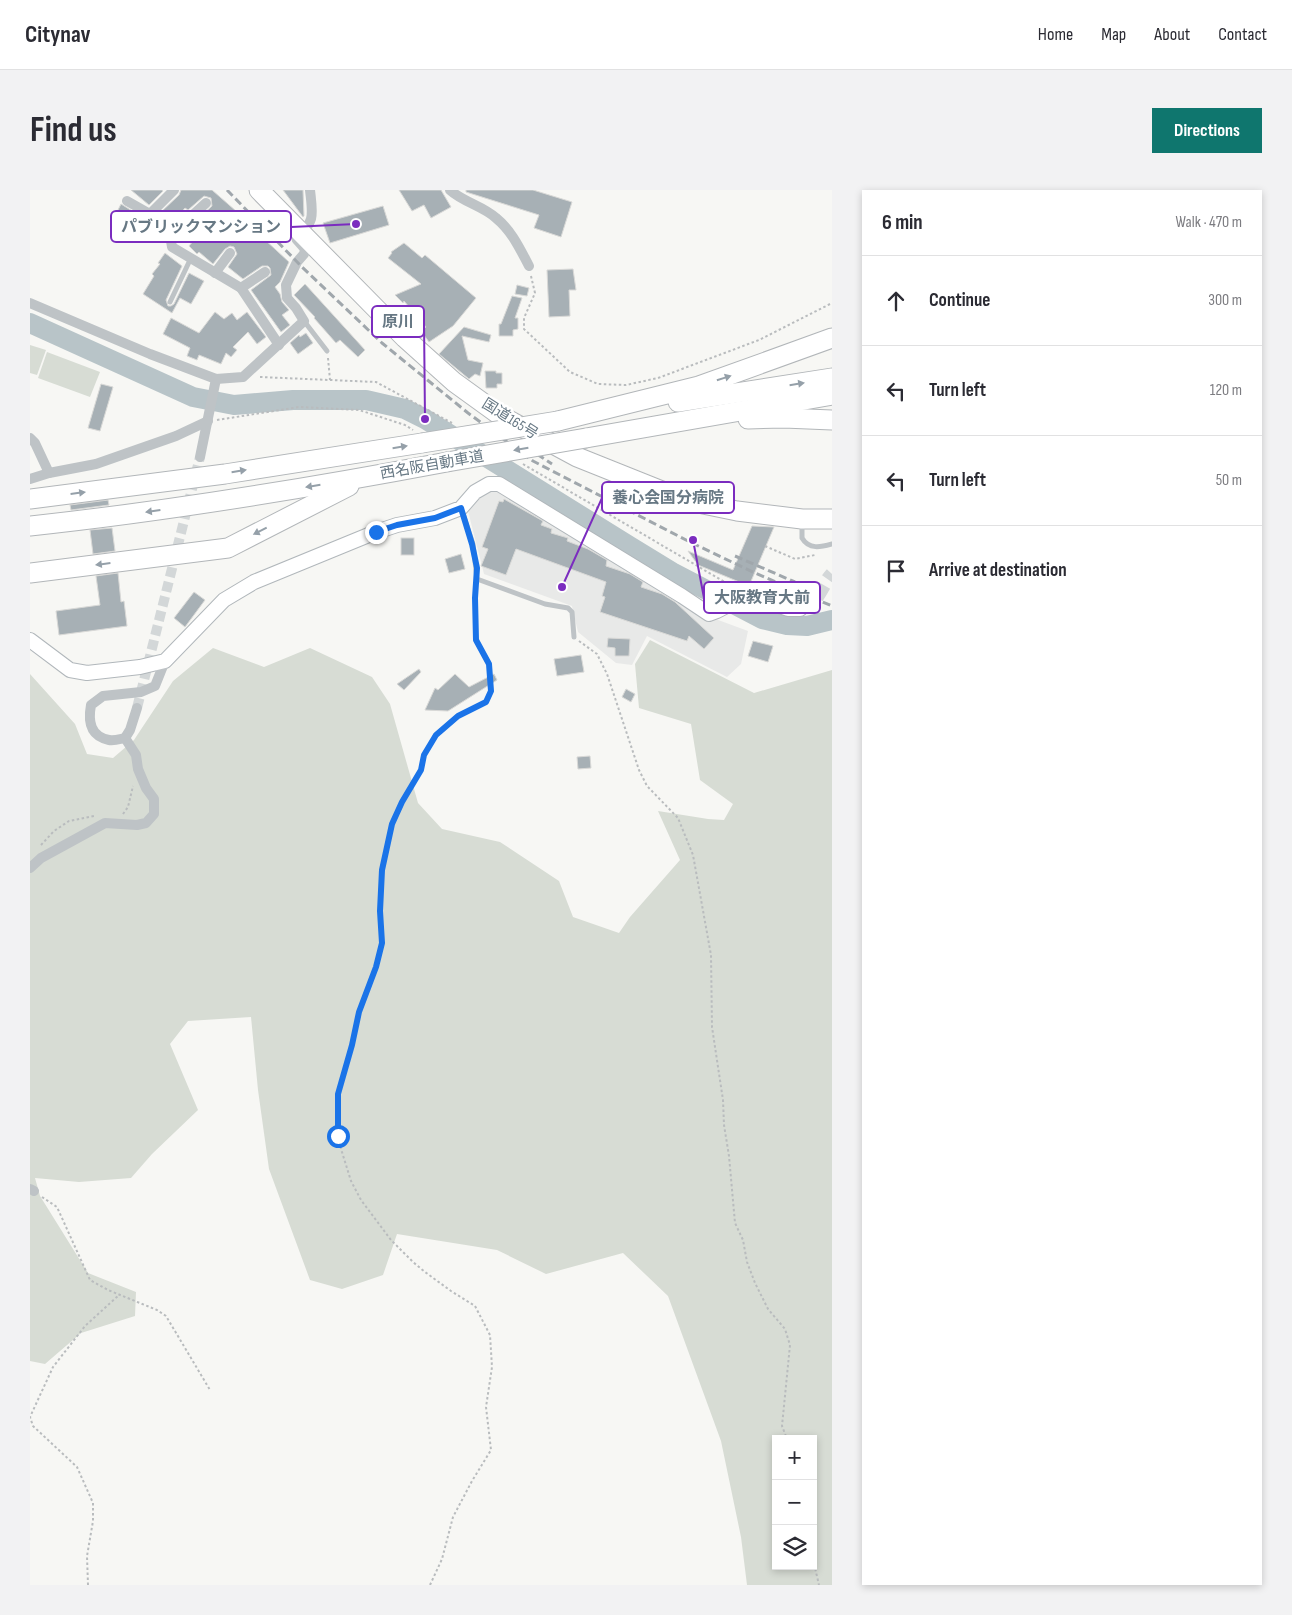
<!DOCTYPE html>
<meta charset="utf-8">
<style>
:root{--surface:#fff;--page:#f2f2f3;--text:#2b2b33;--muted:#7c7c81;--line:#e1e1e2;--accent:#0f766e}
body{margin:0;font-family:"Sofia Sans Condensed","Noto Sans JP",sans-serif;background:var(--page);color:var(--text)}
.controls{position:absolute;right:15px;bottom:15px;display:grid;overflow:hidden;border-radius:0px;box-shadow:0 2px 8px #0003}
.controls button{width:45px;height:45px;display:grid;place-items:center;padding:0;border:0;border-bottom:1px solid var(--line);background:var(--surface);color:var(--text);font:25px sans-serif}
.stop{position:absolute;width:15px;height:15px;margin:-11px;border:4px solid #1a73e8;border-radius:50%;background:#fff}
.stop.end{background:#1a73e8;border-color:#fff;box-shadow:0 1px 5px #0008}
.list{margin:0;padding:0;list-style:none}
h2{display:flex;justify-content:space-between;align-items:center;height:65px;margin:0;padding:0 20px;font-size:21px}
h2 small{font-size:16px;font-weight:400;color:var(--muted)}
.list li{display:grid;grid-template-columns:32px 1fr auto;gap:15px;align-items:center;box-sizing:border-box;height:90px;padding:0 20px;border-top:1px solid var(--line)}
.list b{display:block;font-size:19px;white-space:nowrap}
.list em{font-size:16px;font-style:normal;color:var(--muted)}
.icon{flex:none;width:28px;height:28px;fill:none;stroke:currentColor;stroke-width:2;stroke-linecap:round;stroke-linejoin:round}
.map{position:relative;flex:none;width:802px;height:1395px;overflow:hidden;border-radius:0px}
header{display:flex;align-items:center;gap:30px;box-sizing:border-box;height:70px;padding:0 25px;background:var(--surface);border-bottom:1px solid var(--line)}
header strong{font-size:24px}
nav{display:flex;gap:28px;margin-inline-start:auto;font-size:18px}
.intro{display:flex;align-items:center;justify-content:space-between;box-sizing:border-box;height:120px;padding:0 30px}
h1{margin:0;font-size:35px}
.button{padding:12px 22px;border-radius:0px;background:var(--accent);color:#fff;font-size:18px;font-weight:700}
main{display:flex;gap:30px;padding:0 30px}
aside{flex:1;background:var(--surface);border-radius:0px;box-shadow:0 2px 8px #0003}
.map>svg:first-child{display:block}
</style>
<header>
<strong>Citynav</strong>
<nav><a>Home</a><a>Map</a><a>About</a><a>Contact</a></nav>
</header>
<div class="intro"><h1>Find us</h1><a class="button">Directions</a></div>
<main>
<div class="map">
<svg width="802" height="1395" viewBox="0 0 802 1395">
<rect width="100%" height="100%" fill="#f7f7f4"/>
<path fill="#e8e9e8" d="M466,300l206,124 46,17 -7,33 -14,13 -80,-41 -15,29 -16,-2 -38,-31 -6,-26 -88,-32 -16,-63 17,-19z"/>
<g fill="#d7dcd4" fill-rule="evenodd">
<path d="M0,155l16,5 -9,25 -7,-2z"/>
<path d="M17,162l53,20 -10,25 -52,-19z"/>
<path d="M620,450l104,53 78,-23v915h-85l-6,-48 -20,-96 -53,-145 -45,-43 -77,21 -49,-24 -100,-16 -14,41 -41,14 -32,-9 -41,-111 -11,-79 -7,-73 -63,4 -18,23 28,66 -46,44 -21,24 -52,4 -44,-4 5,18 48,77 48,19 -1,24 -54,17 -36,31 -15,-3v-687l45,50 12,30 26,4 21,-18 39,-59 40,-33 51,19 46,-19 62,29 18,27 28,99 24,26 58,13 59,39 14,36 46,16 11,-16 50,-57 -22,-49 50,8 16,1 9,-16 -33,-24 -9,-56 -52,-16 -4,-44zM746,1249h37v127h-37z"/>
</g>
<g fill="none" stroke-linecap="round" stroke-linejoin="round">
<path stroke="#b8c4c8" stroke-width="20" d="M0,133l163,74 41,8 59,-5h73l39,9 20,10 206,128 41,25 90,47 25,6 20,1 25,-6"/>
</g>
<g fill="#a7b0b5" stroke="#d9d9d7">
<path d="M101,0h31l1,1 -14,14z"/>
<path d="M151,0h31l24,21 -12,13 14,10 11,-9 40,37 -9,20 -5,5 5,7 2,8 7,8 -7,5 8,10 -9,7 -30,-42 20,-15 -1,-7 -2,-2h-6l-19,13 -15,-12 9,-13 -3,-7 -4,-1 -5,3 -12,15 -14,-12 -2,2 -8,-8 10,-12 -6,-5 7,-8 -2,-2 14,-13 -1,-8 -7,-2 -16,14 -3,-2 -13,15 -12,-10 19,-18z"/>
<path d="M253,0h20l1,26 -1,1z"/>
<path d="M369,0h42l10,17 -20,11 -7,-13 -12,6z"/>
<path d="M436,0h67l39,12 -11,35 -27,-9 5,-13 -73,-23z"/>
<path d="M91,14l24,15 -5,10 -26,-11z"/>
<path d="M353,16l6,19 -59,18 -7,-20z"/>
<path d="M374,53l18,15 3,-3 51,43 -23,28 -24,16 -8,-11 5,-4 -22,-26 -1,2 -8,-8 26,-11 -33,-26 4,-5 -1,-1z"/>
<path d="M135,63l17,13 -16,34 2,6h3l3,-2 15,-31 15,8 -13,23 -11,-6 -8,15 -29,-19 11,-18 -2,-2 8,-10 -2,-1z"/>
<path d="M543,79l3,21h-7l1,26 -21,1 -2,-47z"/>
<path d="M275,94l60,66 -7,7 -18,-17 -4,3 -22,-25 1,-1 -21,-22z"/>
<path d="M487,95l12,3 -2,8 -12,-2z"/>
<path d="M482,106l10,2 -7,20h3v11l-5,1v6h-14v-12h2z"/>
<path d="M185,122l9,7 8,-6 5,7 10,-8 19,25 -9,7 -9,-12 -15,15 4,3 -6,7 -5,-4 -5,11 -22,-9 -2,5 -10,-4 3,-8 -27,-14 8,-16 28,15z"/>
<path d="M434,137l27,8 -2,7 -27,-6 6,24 15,3 -3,13 -5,-2 -6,5 -30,-25z"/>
<path d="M276,143l7,10 -15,11 -8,-11 9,-8 1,2z"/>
<path d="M455,181h11v2h6v11h-5v4h-11z"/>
<path d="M71,194l12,3 -13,44 -12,-3z"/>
<path d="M474,309l39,22 -2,4 11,4 -1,4 17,5 -1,3 21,8 19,11 -1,6 24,8 13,8 -2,5 21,7 13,8 39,36 -10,11 -15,-13 -2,5 -87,-29 5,-15 -3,-1 4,-14 -90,-33 -10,26 -25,-9 7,-17 -6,-2 17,-46 4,1z"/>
<path d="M78,310l1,5 -38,5 -1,-5z"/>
<path d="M722,336l22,1 -25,59 -51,-21 -10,-14 45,19z"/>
<path d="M82,338l3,23 -22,3 -3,-24z"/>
<rect x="371" y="348" width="13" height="17"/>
<path d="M431,364l4,15 -16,4 -4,-14z"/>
<path d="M88,383l3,29 3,-1 3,25 -68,9 -3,-24 44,-6 -4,-29z"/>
<path d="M164,402l11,8 -20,27 -11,-9z"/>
<path d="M578,448l22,1 -1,17h-14v-8l-8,-1z"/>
<path d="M723,451l20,5 -5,16 -20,-6z"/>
<path d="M551,465l3,17 -27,4 -3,-17z"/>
<path d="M389,479l2,3 -17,18 -7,-6z"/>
<path d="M425,484l14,13 25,-13 3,6 -49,31 -23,-1 10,-22 3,2z"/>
<path d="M596,499l9,5 -4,8 -9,-5z"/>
<path d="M560,566l1,12 -13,1 -1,-12z"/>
</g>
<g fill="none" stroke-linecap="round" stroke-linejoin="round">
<path stroke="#d3d7d8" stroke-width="10" stroke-dasharray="10 5" stroke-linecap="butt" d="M107,518l63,-251"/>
<path stroke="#d3d7d8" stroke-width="14" stroke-dasharray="14 7" stroke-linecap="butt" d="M770,419c19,-5 20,-22 32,-35"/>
<defs>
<path id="secondary" d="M0,450l40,30 17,3 53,-6 25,-6 59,-61 30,-18 122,-50 21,-7 38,-7 26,-10 14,-16 14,-8h10l183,112 27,18 8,-3 31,-16 40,14h12"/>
<g id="highway">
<path d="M229,0l146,148 49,44 47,34 76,41 95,38 31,9 34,7 65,8h30"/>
<path d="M648,212l154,-24"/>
<path d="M718,229l36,-1 48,2"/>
<path d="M528,231l141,-35 133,-48"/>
<path d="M556,248l246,-43"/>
<path d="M0,309l195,-25 197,-31"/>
<path d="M0,336c140,-15 279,-38 417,-64"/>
<path d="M0,383l198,-25 121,-62"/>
</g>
</defs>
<use href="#secondary" stroke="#b1b7bb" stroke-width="16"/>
<use href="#highway" stroke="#b2b6b9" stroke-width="21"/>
<g stroke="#b9bcbe" stroke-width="2" stroke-dasharray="2.5 2.5" stroke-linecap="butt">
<path d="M501,86l4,17 -11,25v11l46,43 28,12 28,1 32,-7 101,-38 73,-37"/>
<path d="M298,168l2,22"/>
<path d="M230,187l116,5 76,41"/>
<path d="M187,230l82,-13 60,3 46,15 8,5"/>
<path d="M493,274l212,124"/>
<path d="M735,356l30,13 20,-4"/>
<path d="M549,451l18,13 10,20 32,96 8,16 31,32 15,37 18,100 1,72 11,73 1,25 5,31 6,67 8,17 4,22 8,21 13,26 17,20 5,16 -8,81 5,13"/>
<path d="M93,624l5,-7 5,-21"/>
<path d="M11,655l13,-14 15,-10 25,-5"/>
<path d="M12,1007l15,10 33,73 18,10 49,20 9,6 44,74"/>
<path d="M783,1369l6,26"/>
<path d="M58,1395l-1,-29 6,-35v-18l-16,-36 -44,-41 -3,-9 23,-50 32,-41 34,-31"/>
<path d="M400,1395l12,-26 11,-42 19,-36 19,-31 -5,-43 6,-40 -2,-32 -15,-29 -24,-15 -26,-19 -12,-10 -22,-22 -30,-40 -10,-19 -14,-45v-42l15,-49 7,-33 17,-45 5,-24 -1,-32 3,-41 9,-46 10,-22 19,-32 3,-15 12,-20 22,-19 28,-14 5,-11 -2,-27 -13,-25v-53"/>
</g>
<g stroke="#bec3c6" stroke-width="5">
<path d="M140,112l21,-44"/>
<path d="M274,131l23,30"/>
<path d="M431,318l12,36 4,35 68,25 23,4 4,4 2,25"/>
<path d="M772,332v16c7,12 19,9 30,6"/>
</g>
<g stroke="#bec3c6" stroke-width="10">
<path d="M420,0c13,12 33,16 46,28 16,13 24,31 33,48"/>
<path d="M97,11l23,13 19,15 3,18 69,41 38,57"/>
<path d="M120,24l24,-24"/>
<path d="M140,46l36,-33"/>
<path d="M185,83l15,-20"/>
<path d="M211,98l24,-16"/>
<path d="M0,113l120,51 66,25 27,-2 61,-56 -8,-13 -9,-10 -1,-13 11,-23 7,-8 1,-5 -8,-9c18,-21 16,-23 13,-50"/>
<path d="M0,248l5,5 14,30"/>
<path d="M170,267l16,-78"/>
<path d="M0,289l19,-6 47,-9 80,-28 32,-15"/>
<path d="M107,518l-7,22 -5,8c-5,1 -11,3 -16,2 -19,-4 -21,-19 -18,-35l12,-9 38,-4 14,-6 10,-25"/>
<path d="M0,678l11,-10 64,-35 32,2 9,-2 8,-9v-15l-8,-11 -8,-19 -2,-14 -11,-17"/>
<path d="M0,999l4,2"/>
</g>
<use href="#secondary" stroke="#fff" stroke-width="14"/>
<use href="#highway" stroke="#fff" stroke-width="19"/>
<g stroke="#a0a7ac" stroke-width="3" stroke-dasharray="8 4" stroke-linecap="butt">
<path d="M197,0l75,77 80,76 86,70 65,48 159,82 63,30 77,33"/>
<path d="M487,251l35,23"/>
<path d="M705,366l60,26"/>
</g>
<defs>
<g id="highway-bridge">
<path d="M392,253l136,-22"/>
<path d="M417,272l139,-24"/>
</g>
</defs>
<use href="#highway-bridge" stroke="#b2b6b9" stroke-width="21" stroke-linecap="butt"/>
<use href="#highway-bridge" stroke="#fff" stroke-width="19"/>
</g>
<defs><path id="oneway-solid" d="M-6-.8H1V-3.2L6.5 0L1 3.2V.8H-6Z" transform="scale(1.25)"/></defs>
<g fill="#95a0a9">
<use href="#oneway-solid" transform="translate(694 188) rotate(-18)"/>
<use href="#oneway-solid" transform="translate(767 194) rotate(-9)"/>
<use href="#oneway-solid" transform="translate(370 257) rotate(-9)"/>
<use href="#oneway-solid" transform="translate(491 259) rotate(170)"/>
<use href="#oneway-solid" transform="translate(209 281) rotate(-9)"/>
<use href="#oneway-solid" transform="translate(283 296) rotate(171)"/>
<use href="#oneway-solid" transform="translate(48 303) rotate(-7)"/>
<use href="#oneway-solid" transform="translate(123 321) rotate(172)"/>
<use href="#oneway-solid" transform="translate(230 341) rotate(153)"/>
<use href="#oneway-solid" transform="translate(73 374) rotate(173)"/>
</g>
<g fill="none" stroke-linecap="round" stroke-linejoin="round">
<path stroke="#1a73e8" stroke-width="6" d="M308,946v-42l14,-49 7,-33 17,-45 6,-24 -2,-32 2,-41 10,-46 10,-22 19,-32 3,-15 12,-20 22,-19 28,-14 5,-11 -2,-27 -13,-24 -1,-42 2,-30 -5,-24 -11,-36 -26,10 -38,7 -21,7"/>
</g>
<g text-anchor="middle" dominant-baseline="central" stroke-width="5" stroke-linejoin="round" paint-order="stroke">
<g font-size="15" fill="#677884" stroke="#fff">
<text transform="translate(480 229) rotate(32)">国道165号</text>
<text transform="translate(402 275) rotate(-10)">西名阪自動車道</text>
</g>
</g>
<path fill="none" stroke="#7b2cbf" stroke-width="2" d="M326 34L261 37M395 229L394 132M532 397L572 308M663 350L674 408"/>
<g fill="#7b2cbf" stroke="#fff" stroke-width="2">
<circle cx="326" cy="34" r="5"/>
<circle cx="395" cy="229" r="5"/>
<circle cx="532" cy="397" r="5"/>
<circle cx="663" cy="350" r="5"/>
</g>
<g fill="#fff" stroke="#7b2cbf" stroke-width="2">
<rect x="81" y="21" width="180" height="31" rx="5"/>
<rect x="342" y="116" width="52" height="31" rx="5"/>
<rect x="572" y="292" width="132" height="31" rx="5"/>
<rect x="674" y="392" width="116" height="31" rx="5"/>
</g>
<g font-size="16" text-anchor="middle" font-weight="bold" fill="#677884">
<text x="171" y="42">パブリックマンション</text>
<text x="368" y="137">原川</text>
<text x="638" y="313">養心会国分病院</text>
<text x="732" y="413">大阪教育大前</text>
</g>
</svg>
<div class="controls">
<button>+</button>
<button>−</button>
<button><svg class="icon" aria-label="layers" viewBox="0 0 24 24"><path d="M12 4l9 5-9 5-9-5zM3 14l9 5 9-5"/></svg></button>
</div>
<div class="stop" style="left:308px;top:946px"></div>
<div class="stop end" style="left:346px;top:342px"></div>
</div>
<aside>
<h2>6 min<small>Walk · 470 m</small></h2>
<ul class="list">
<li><svg class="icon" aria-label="ahead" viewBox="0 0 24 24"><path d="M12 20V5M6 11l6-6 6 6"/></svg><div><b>Continue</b></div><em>300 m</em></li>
<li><svg class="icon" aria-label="left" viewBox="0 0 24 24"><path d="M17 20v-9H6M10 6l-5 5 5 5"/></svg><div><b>Turn left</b></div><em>120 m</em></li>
<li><svg class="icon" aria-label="left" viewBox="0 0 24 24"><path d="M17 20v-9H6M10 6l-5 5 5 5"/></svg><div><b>Turn left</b></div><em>50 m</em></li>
<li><svg class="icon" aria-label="arrive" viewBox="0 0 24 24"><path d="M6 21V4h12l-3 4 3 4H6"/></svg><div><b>Arrive at destination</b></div></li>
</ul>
</aside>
</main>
